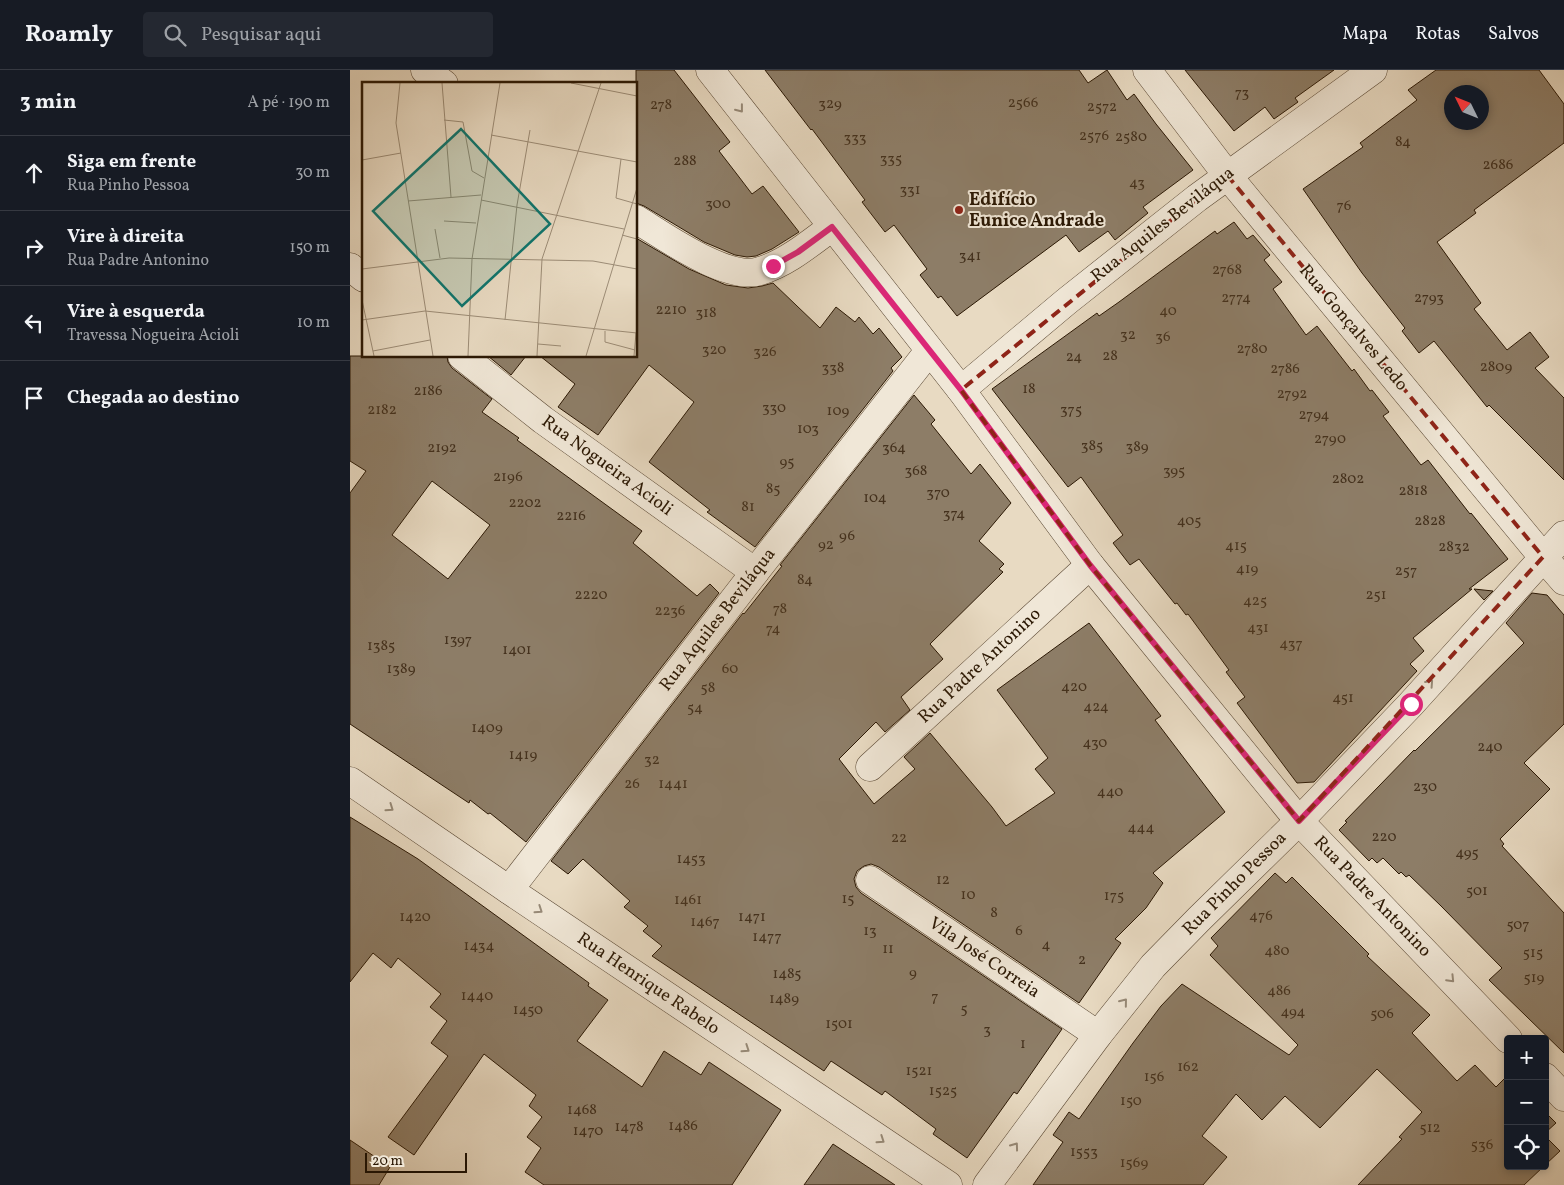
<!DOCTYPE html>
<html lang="pt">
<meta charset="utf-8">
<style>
:root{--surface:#171b24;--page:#242831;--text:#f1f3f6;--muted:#9ea1a6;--line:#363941}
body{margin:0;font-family:Vollkorn,serif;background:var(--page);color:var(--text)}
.controls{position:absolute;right:15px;bottom:15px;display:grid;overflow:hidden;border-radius:5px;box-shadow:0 2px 8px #0003}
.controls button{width:45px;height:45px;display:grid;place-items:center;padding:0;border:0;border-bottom:1px solid var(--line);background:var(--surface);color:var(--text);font:25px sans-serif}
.compass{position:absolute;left:1094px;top:15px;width:45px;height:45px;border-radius:50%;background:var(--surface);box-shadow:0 2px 8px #0003;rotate:313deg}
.scale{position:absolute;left:15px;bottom:12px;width:102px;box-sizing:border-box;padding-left:5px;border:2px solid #2b1804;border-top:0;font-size:14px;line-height:18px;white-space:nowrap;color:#2b1804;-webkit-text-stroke:4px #f0e7d7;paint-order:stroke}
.stop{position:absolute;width:15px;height:15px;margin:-11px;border:4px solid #db2777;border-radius:50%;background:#fff}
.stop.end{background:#db2777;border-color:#fff;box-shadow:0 1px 5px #0008}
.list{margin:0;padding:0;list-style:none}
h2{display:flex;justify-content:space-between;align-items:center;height:65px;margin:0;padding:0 20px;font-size:21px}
h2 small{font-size:16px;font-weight:400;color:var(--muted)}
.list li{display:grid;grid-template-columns:32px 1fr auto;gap:15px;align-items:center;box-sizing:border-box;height:75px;padding:0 20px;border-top:1px solid var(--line)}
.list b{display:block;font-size:19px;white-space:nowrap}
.list p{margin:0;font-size:16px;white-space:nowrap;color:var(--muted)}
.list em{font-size:16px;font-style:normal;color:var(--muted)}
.icon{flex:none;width:28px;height:28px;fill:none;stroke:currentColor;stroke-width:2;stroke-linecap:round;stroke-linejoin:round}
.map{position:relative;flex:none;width:1214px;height:1115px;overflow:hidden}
header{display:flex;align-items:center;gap:30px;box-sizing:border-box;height:70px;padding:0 25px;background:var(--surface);border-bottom:1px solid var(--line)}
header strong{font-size:24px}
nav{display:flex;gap:28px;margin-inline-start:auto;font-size:18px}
.search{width:350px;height:45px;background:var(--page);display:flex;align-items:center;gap:12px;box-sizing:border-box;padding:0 18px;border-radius:5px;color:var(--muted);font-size:19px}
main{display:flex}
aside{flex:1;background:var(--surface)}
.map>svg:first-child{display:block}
</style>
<header>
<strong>Roamly</strong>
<div class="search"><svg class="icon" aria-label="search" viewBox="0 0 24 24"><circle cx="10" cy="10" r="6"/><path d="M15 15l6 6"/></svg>Pesquisar aqui</div>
<nav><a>Mapa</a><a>Rotas</a><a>Salvos</a></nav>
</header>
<main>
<aside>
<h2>3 min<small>A pé · 190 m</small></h2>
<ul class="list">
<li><svg class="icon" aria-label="ahead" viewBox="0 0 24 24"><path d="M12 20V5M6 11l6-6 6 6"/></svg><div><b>Siga em frente</b><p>Rua Pinho Pessoa</p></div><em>30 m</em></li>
<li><svg class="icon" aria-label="right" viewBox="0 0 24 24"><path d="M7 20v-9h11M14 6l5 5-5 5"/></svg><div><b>Vire à direita</b><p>Rua Padre Antonino</p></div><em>150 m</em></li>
<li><svg class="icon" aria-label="left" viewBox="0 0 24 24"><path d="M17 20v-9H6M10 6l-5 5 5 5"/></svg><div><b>Vire à esquerda</b><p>Travessa Nogueira Acioli</p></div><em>10 m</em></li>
<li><svg class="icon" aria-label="arrive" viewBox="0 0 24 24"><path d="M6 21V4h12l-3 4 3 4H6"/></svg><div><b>Chegada ao destino</b></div></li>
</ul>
</aside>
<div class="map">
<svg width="1214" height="1115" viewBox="0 0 1214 1115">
<rect width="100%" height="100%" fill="#e8dac2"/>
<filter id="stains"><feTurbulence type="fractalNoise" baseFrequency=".004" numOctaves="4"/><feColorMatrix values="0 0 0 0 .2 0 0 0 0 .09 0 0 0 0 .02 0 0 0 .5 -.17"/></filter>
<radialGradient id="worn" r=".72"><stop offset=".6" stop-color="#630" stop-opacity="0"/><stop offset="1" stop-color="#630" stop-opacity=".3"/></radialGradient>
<g fill="#8d7d67" stroke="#2b1804" fill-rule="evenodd">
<path d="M286,0h38l56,72 -11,9 17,22 16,21 11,-8 36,46 -27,17 -16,7 -9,1 -12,-2 -31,-13 -60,-36 -8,-3z"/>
<path d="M415,0h314l9,13 19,-13 20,30 7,-6 22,30 37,46 -50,37 5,6 -33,27 -7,-9 -29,21 -13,-17 -109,81 -16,-20 -3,2 -18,-23 7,-6 -33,-44 -9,7 -23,-30 3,-2 -53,-71 -1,1z"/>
<path d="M835,0h149l-39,28 3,4 -24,17 -9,-12 -31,24z"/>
<path d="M1086,0h103l25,34v39l-90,67 2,3 -39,29 44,61 -7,6 33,41 23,-18 19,25 -14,11 29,30v82l-75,-75 -2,2 -53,-66 -15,12 -17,-22 3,-3 -43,-55 -59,-84 60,-42 -3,-4 57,-43 -9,-10zM1102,22h30v30h-30z"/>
<path d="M884,152l13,17 6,-4 17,20 -6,5 18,22 -9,7 33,46 11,-9 35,45 2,-2 16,22 2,-1 17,22 -6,4 38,49 7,-5 42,54 1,-1 37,46 -39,30h3l-59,49 11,13 -14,13 7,7 -103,111 -17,1 -60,-80 8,-6 -19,-25 3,-2 -41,-56 -2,1 -9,-12 -2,1 -36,-45 -9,6 -17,-22 10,-8 -42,-58 -13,10 -76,-98 105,-76 2,3 20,-14 96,-71 2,3z"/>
<path d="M286,168l53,31 37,16 22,3 14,-2 11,-3 47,45 16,-21 19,15 4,-5 14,17 6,-6 23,29 -11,11 2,3 -138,176 -48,-35 3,-2 -61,-48 45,-60 -45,-37 -51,70 -40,-28 17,-23 -35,-28h96z"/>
<path d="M0,286h97l1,6 4,6 40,31 -10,13 37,26 -2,2 125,91 -9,12 64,53 13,-12 9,9 -193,249 -36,-29 -2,1 -18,-14 -1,3 -119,-79v-231l16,-22 -16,-10zM82,411l58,44 -42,54 -56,-44z"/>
<path d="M138,286h38l-15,19z"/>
<path d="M564,325l21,25 -4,4 40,50 9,-10 31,39 -32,38 25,23 -5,5 4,3 -73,72 13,15 -42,38 9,13 -25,22 -9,-10 -37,37 35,45 41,-35 -11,-12 26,-24 62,74 14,19 49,-33 -20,-24 13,-11 -51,-68 92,-67 72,93 -6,4 70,92 -72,61 10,10 -17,25 -31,31 6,4 -42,60 -200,-136 -8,-3 -7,2 -7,5 -3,8 2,8 5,6 201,136 -45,65 -3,-2 -47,66 -34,-24 3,-5 -51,-38 -3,4 -51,-34 -7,10 -172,-115 10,-10 -19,-15 5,-5 -24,-19 6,-6 -47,-42 -15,15 -17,-13 192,-248 1,1 38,-48 -2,-1z"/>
<path d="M1124,519l19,2 -9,9z"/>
<path d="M1182,523l15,2 17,20v109l-40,39 26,26 -50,50 4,5 -2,2 62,67v140l-75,-73 13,-12 -61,-62 -32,-31 -3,2 -5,-5 -2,2 -16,-16 -6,5 -5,-5 -3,3 -30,-31 8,-8 -2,-1 69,-71 1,1 109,-108 -18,-20z"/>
<path d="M0,747l68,42 171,124 -1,3 20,14 -31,41 65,46 22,-36 37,24 8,-13 72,48 -49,75h-188l-19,-13 16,-24 -14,-11 15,-20 -13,-11 7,-11 -52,-41 -70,101 -26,-18 60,-81 -17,-13 16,-22 -17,-14 11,-13 -43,-36 -7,10 -18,-15 -23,29z"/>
<path d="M925,803l11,10 6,-6 77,77 -2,2 63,59 -18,18 45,48 18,-16 21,22 12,-12v91h36l-20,19h-166l44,-46 -3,-2 23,-25 -45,-43 -57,59 -35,-32 -23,24 -26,-26 -34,42 25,21 -24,28h-170l30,-43 -10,-7 16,-23 10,7 54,-76 28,-37 21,-22 107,71 9,-10 -88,-90 8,-9 -7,-8z"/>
<path d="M1195,1042l11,11 -11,10z"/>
<path d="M1195,1066l15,15 -15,14z"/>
<path d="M0,1070l40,27 -11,18h-29z"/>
<path d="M483,1074l62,41h-91z"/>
</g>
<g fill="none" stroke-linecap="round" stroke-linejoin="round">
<defs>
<g id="minor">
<path d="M75,0l19,14"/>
<path d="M360,0l251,320 129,175 209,256 209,218"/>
<path d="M797,0l80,105 316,382 21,24"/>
<path d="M286,149c28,17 92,63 124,52 27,-8 50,-28 72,-44"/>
<path d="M0,197l14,11"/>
<path d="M112,286l81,64 212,152"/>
<path d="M611,320l106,-89 130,-103 176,-128"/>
<path d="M520,697l220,-202"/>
<path d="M0,711l159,109 439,295"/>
<path d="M520,810l228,155"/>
<path d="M159,820l246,-318 174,-221"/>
<path d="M1195,1007l19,20"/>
<path d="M637,1115l111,-150 55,-69 46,-47 100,-98 112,-117 153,-169"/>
</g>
</defs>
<use href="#minor" stroke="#5a4834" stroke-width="29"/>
<use href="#minor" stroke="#f0e7d7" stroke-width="28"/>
</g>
<defs><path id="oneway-chevron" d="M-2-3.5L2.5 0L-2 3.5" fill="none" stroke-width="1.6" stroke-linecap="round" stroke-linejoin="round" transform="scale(1.25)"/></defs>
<g stroke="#978a78">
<use href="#oneway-chevron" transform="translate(390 39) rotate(52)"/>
<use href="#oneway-chevron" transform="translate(1080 613) rotate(-48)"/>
<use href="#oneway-chevron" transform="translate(40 738) rotate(35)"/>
<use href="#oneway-chevron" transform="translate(189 840) rotate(34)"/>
<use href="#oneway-chevron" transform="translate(1101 909) rotate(46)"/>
<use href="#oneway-chevron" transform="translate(774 932) rotate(-51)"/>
<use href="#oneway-chevron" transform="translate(396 979) rotate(34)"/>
<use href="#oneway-chevron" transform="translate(531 1070) rotate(34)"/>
<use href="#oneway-chevron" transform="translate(665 1076) rotate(-54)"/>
</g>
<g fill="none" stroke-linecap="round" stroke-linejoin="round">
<path stroke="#db2777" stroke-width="6" d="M423,196l25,-14 34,-25 129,163 129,175 209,256 112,-117"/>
</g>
<path fill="none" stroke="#8f2418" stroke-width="4" stroke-dasharray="10 6" stroke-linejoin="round" d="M877,105l316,382 -244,264 -209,-256 -129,-175z"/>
<circle fill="#8f2418" stroke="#f0e7d7" stroke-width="2" cx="609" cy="140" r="5"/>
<g text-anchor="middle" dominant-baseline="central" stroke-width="4" stroke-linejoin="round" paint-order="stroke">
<g font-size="15" fill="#44311d">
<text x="892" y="23">73</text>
<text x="673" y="33">2566</text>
<text x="480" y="34">329</text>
<text x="311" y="35">278</text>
<text x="752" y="37">2572</text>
<text x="744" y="66">2576</text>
<text x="781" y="67">2580</text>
<text x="505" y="68">333</text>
<text x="1053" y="72">84</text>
<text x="541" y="89">335</text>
<text x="335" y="91">288</text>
<text x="1148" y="95">2686</text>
<text x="787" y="113">43</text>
<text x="560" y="120">331</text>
<text x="368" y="134">300</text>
<text x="994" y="136">76</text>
<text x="620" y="186">341</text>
<text x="877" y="200">2768</text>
<text x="886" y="228">2774</text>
<text x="1079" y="228">2793</text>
<text x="321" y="240">2210</text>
<text x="818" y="241">40</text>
<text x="356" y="243">318</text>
<text x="778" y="265">32</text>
<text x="813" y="267">36</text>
<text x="902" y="279">2780</text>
<text x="364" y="280">320</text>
<text x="415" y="282">326</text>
<text x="760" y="286">28</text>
<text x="724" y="287">24</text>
<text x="1146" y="297">2809</text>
<text x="483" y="298">338</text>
<text x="935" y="299">2786</text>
<text x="679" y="319">18</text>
<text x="78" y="321">2186</text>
<text x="942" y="324">2792</text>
<text x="424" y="338">330</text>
<text x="32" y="340">2182</text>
<text x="721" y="340">375</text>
<text x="488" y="341">109</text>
<text x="964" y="345">2794</text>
<text x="458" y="359">103</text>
<text x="980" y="369">2790</text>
<text x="742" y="376">385</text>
<text x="787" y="377">389</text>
<text x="92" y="378">2192</text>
<text x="544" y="378">364</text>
<text x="437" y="392">95</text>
<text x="566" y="401">368</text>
<text x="824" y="401">395</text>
<text x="158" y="407">2196</text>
<text x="998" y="409">2802</text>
<text x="423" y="419">85</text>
<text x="1063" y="421">2818</text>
<text x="588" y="423">370</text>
<text x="525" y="428">104</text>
<text x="175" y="433">2202</text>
<text x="398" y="437">81</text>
<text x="604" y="444">374</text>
<text x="221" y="446">2216</text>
<text x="839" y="451">405</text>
<text x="1080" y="451">2828</text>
<text x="497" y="466">96</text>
<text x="476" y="475">92</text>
<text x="886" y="476">415</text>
<text x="1104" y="477">2832</text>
<text x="897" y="499">419</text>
<text x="1056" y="501">257</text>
<text x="455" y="510">84</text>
<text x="241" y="525">2220</text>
<text x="1026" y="525">251</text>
<text x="905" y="531">425</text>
<text x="430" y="539">78</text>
<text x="320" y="541">2236</text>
<text x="908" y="558">431</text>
<text x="423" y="559">74</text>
<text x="108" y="570">1397</text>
<text x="941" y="574">437</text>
<text x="31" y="576">1385</text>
<text x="167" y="580">1401</text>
<text x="51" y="599">1389</text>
<text x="380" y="599">60</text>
<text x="724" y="617">420</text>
<text x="358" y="618">58</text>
<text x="993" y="628">451</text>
<text x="746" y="637">424</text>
<text x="345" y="638">54</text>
<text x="137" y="658">1409</text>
<text x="745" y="673">430</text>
<text x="1140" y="677">240</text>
<text x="173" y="685">1419</text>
<text x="302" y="690">32</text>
<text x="282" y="714">26</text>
<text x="323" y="714">1441</text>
<text x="1075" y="717">230</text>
<text x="760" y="722">440</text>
<text x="791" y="758">444</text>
<text x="1034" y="767">220</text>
<text x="549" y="768">22</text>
<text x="1117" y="783">495</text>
<text x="341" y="789">1453</text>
<text x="593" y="810">12</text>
<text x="1127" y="821">501</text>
<text x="618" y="825">10</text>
<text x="764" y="826">175</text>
<text x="498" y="829">15</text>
<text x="338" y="830">1461</text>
<text x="644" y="843">8</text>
<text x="911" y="846">476</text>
<text x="65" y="847">1420</text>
<text x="402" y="847">1471</text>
<text x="355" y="852">1467</text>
<text x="1168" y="855">507</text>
<text x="520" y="861">13</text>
<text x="669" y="861">6</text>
<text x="417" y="867">1477</text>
<text x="696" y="875">4</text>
<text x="129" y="876">1434</text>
<text x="538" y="879">11</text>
<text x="927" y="881">480</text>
<text x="1183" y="883">515</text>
<text x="732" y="890">2</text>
<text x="563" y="903">9</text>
<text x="437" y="904">1485</text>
<text x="1184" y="908">519</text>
<text x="929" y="921">486</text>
<text x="127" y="926">1440</text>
<text x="585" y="927">7</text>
<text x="434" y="929">1489</text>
<text x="614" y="939">5</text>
<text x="178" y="940">1450</text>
<text x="943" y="942">494</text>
<text x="1032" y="944">506</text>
<text x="489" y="954">1501</text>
<text x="637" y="960">3</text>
<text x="673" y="974">1</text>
<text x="838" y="997">162</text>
<text x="569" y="1001">1521</text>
<text x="804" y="1007">156</text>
<text x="593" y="1021">1525</text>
<text x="781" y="1031">150</text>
<text x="232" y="1040">1468</text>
<text x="333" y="1056">1486</text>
<text x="279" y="1057">1478</text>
<text x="1080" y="1058">512</text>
<text x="238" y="1061">1470</text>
<text x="1132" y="1075">536</text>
<text x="734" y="1082">1553</text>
<text x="784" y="1093">1569</text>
</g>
<g font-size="18" font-weight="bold" fill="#2b1804" stroke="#f0e7d7" text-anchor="start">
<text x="619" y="130">Edifício<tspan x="619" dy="21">Eunice Andrade</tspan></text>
</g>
<g font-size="18" fill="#2b1804" stroke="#f0e7d7">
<text transform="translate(813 155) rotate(-38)">Rua Aquiles Beviláqua</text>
<text transform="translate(1003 258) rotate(50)">Rua Gonçalves Ledo</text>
<text transform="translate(257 396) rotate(36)">Rua Nogueira Acioli</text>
<text transform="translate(368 550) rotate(-52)">Rua Aquiles Beviláqua</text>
<text transform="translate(630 596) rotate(-43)">Rua Padre Antonino</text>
<text transform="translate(885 814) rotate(-45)">Rua Pinho Pessoa</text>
<text transform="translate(1022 827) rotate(46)">Rua Padre Antonino</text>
<text transform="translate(634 888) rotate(34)">Vila José Correia</text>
<text transform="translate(298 914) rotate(34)">Rua Henrique Rabelo</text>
</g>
</g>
<g transform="translate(12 12)">
<rect width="275" height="275" fill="#e8dac2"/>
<path fill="none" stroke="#9c8c76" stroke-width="1" d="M38,1l-4,40 37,233M80,1l9,114M209,1l66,13M82,38l19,2 9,49 12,7M129,53l146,27M259,77l-5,39 21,6M0,78l39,-7M119,118l143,29M46,119l73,-6M82,139l32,2M73,147l5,29M260,153l15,4M0,187l87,-11 144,3 44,8M0,218l12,56M0,238l63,-9 212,22M143,238l12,-115 13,-75M243,249v11l30,8M176,262l23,2M11,269l57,-11M106,274l4,-97 28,-176M175,274l5,-97 59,-176M224,274l51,-168M272,274l2,-23"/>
<path fill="#0f766e" fill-opacity="0.15" stroke="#0f766e" stroke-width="2.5" d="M99,47l89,95 -88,82 -89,-95z"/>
<rect width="275" height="275" fill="none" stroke="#2b1804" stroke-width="2.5"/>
</g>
<rect width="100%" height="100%" filter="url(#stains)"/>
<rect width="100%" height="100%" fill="url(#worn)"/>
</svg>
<div class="controls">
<button>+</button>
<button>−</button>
<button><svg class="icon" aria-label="locate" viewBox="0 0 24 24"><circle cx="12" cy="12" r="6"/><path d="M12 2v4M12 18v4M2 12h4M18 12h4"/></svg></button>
</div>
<svg class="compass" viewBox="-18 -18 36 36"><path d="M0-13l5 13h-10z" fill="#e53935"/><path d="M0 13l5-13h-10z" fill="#9ea1a6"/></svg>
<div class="scale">20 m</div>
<div class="stop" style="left:1061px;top:634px"></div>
<div class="stop end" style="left:423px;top:196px"></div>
</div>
</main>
